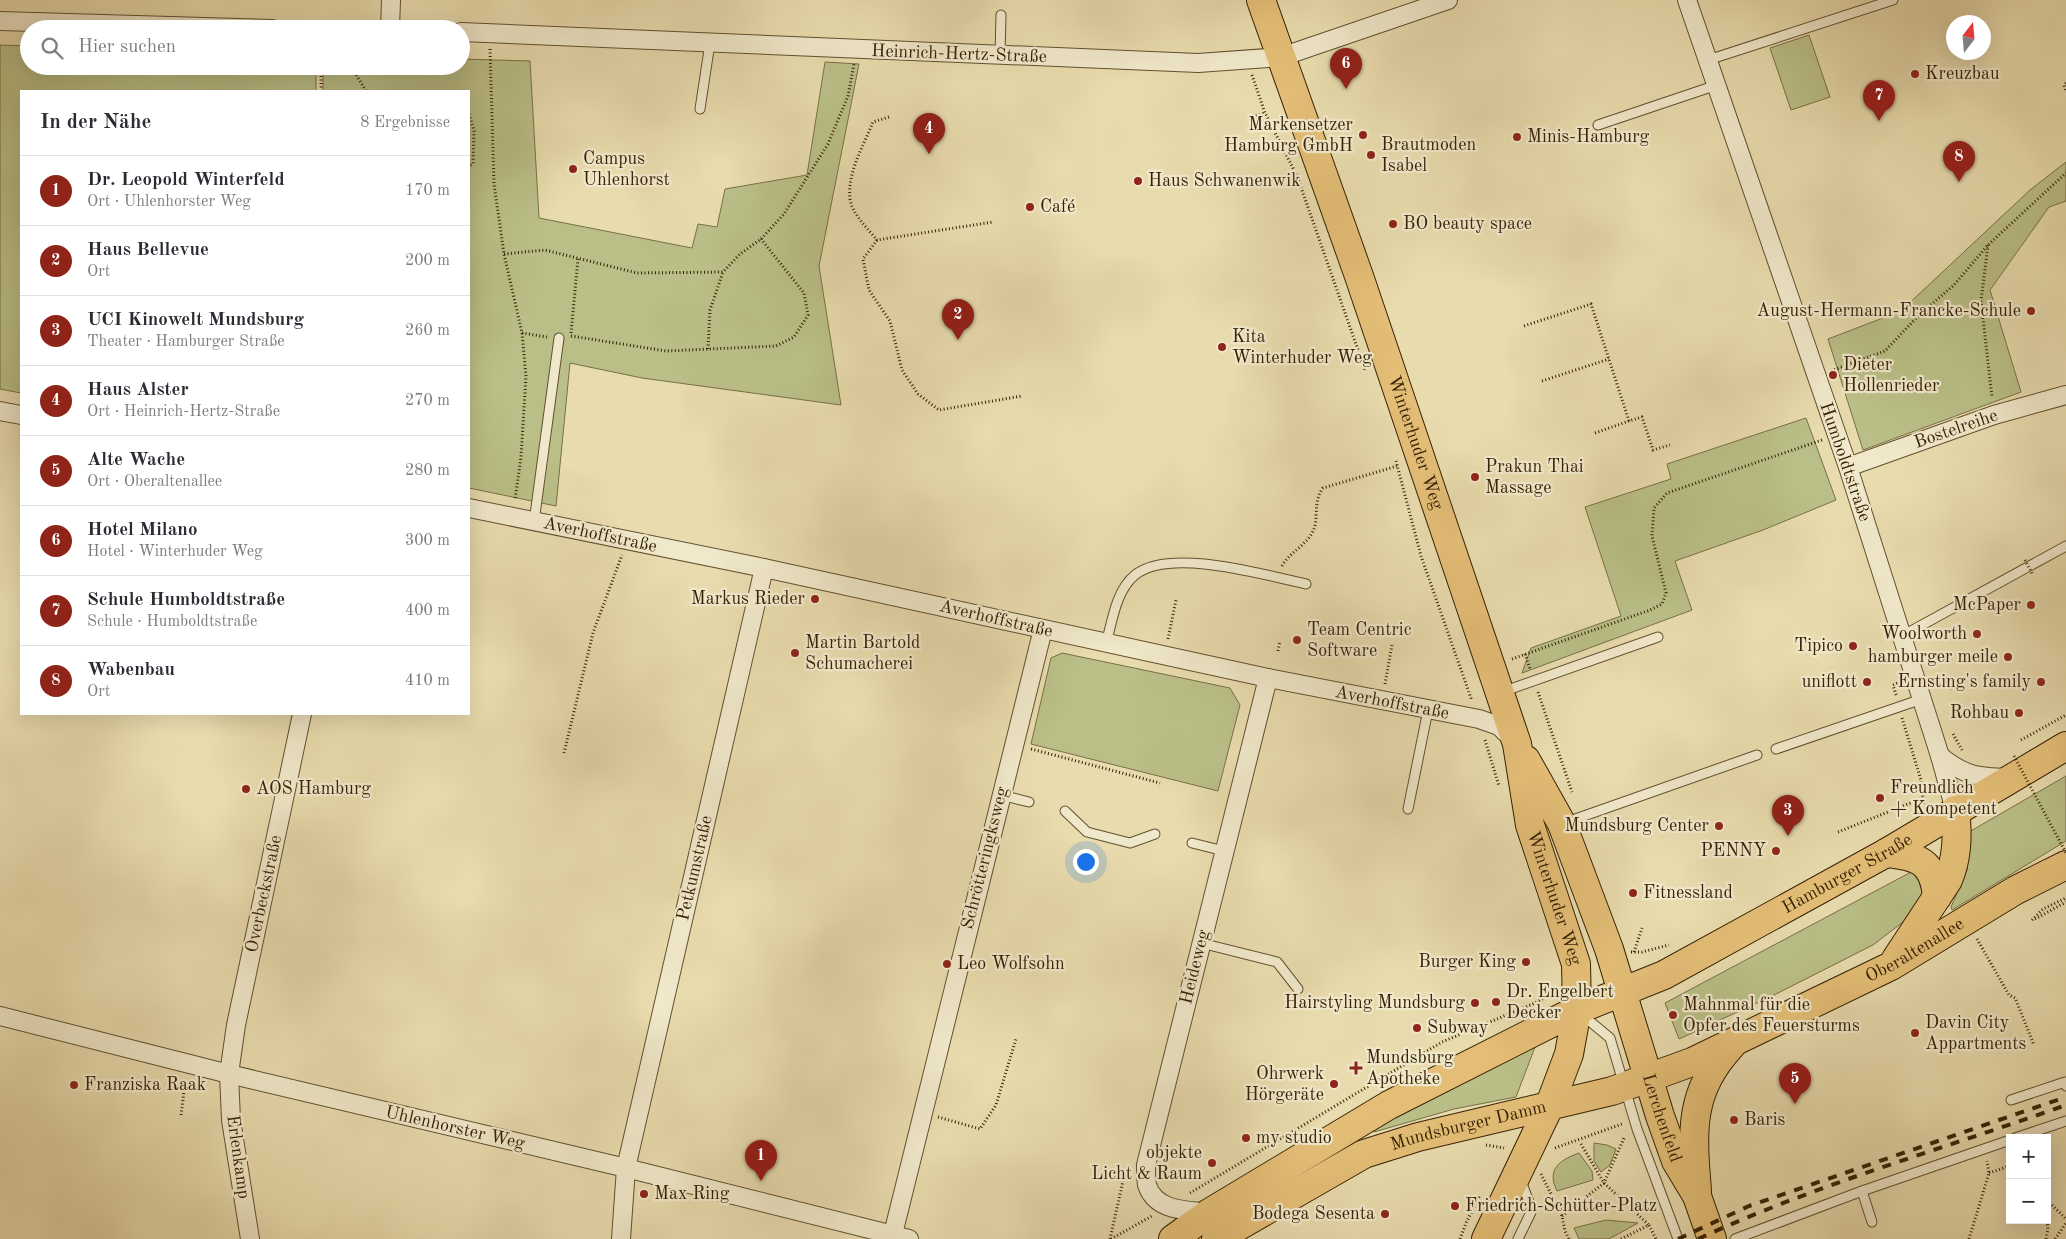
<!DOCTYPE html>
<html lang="de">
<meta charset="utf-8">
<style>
:root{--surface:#fff;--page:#f2f2f3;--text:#2b2b33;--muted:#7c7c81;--line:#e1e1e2;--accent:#8f2418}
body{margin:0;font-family:"Old Standard TT",serif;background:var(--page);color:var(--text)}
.controls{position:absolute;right:15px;bottom:15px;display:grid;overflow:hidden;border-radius:0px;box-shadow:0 5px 20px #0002}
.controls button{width:45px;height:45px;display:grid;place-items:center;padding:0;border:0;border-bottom:1px solid var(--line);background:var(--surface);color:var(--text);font:25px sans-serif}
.compass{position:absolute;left:1946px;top:15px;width:45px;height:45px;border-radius:50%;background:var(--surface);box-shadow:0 5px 20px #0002;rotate:16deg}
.you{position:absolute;left:1085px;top:861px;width:18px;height:18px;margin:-12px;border:4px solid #fff;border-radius:50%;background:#1a73e8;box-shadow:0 0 0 8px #1a73e833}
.badge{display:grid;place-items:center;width:32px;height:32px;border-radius:50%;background:var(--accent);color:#fff;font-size:16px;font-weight:700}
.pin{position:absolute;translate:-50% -41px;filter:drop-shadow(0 1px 2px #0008)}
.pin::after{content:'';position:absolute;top:26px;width:18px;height:15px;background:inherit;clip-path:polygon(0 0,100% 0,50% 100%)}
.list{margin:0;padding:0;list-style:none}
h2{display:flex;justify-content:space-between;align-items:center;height:65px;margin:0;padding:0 20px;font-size:21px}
h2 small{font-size:16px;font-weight:400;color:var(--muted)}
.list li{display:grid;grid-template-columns:32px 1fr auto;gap:15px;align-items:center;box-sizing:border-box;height:70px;padding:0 20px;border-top:1px solid var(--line)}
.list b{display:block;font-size:19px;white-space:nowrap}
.list p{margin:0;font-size:16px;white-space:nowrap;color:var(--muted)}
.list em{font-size:16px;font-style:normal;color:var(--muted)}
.icon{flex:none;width:28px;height:28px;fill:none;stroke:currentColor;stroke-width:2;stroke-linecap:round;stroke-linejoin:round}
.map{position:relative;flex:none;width:2066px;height:1239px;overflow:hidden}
.search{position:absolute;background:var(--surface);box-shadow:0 5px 20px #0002;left:20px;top:20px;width:450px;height:55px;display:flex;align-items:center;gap:12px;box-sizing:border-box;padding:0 18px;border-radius:28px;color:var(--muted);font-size:19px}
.panel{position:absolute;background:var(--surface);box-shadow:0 5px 20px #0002;left:20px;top:90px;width:450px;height:625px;border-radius:0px}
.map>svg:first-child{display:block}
</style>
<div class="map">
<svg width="2066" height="1239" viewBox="0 0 2066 1239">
<rect width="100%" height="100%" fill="#e8dbad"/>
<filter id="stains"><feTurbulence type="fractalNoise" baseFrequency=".004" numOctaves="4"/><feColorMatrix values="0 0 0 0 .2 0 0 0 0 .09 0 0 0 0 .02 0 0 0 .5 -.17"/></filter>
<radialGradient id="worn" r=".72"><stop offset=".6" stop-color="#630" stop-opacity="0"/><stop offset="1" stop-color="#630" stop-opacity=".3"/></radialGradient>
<g fill="#babf87" stroke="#787046">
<path d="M1809,35l21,62 -39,13 -21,-62z"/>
<path d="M0,45l29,1v20h287v25h-295v302l-21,-4z"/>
<path d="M461,59l69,2 9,157 153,30 6,-24 19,3 8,-38 82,-14 18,-113 34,2 -40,202 22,139 -199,-27 -72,-15 -14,143 -87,-18v-397h-146v-25h138z"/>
<path d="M2066,162v39l-17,6 -59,83 31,102 -158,58 -35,-111 73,-28 129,-121z"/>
<path d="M1806,418l30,82 -73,30 -88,31 17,49 -170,63 9,-25 90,-32 -36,-109 86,-28 -4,-15z"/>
<path d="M1062,653l168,35 10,17 -22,86 -187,-47 20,-86z"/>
<path d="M2066,776v65l-114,69 -1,-3 16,-37 2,-38z"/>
<path d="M1913,871l4,1 6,21 -16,26 -34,26 -101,51 -93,43 -14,-36z"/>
<path d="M1537,1042l-21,55 -62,12 -80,23v-4z"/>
<path d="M1594,1143l13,2 9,4 -6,16 -9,7 -7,-11z"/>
<path d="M1579,1153l13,18 1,9 -36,11c-11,-22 3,-31 22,-38z"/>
<path d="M1606,1220l32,3 -29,16h-30l-5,-11z"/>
</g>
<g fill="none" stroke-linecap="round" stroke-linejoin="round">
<defs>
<g id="lane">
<path d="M1000,55l1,-40"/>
<path d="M1708,60l185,-60"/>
<path d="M700,109l10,-66"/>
<path d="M1598,125l119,-40"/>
<path d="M534,522l25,-184"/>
<path d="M1902,636l164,-90"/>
<path d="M1106,644c6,-22 10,-54 29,-69 35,-28 129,0 171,9"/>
<path d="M1502,692l156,-55"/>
<path d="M1776,749l146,-50"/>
<path d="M1001,795l28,7"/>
<path d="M1408,809l20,-99"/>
<path d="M1065,811l22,21 43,11 25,-9"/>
<path d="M1564,823l193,-68"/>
<path d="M1192,843l32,8"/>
<path d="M1201,943l76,19 21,27"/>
<path d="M1581,1014l29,24 27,91 41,110"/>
<path d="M2011,1100l54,-18 1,4"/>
<path d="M2015,1138l51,-17"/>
<path d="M1862,1191l10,31"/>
<path d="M1518,1239l14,-29 -11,-29"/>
<path d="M1735,1239l127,-48 148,-51"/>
</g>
<g id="street">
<path d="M1687,0l161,467 92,289 15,54"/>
<path d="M0,21l272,8"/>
<path d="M390,29l1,-29"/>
<path d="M461,32l737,31 83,-6 167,-57"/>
<path d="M0,411l21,4"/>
<path d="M1848,467l146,-52 72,-20"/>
<path d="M469,508l295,60 504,110 211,41 20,7 15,15"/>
<path d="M1940,756c25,20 37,21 68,22"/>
<path d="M0,1016l229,58 397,94 283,71"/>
<path d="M1209,1213c-22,-3 -53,-1 -62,-28 -1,-5 -1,-14 -1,-20l122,-487"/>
<path d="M893,1234l150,-605"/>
<path d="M250,1239l-19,-119 -2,-46 7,-49 66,-311"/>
<path d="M621,1239l5,-71 138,-600"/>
</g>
<g id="primary">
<path id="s1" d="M1261,0l98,276 158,468 13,81 46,139 1,46 -8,44 -20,53 -63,132"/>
<path id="s2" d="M1526,760l36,64 47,125 51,167 16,45 21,35 15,43"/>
<path d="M1886,853c33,3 48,9 51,44"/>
<path d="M1896,959l52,-79c9,-21 10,-47 7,-70"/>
<path d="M1697,1190c-5,-59 -8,-99 34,-144"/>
<path id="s3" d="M1173,1239l36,-26 180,-108 188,-95 87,-35 222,-122 180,-107"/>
<path id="s4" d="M1216,1239l148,-85 54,-17 194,-46 80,-29 199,-96 125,-76 50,-25"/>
</g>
</defs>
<use href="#lane" stroke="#62502f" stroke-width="11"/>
<use href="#street" stroke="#62502f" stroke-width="20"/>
<use href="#primary" stroke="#362105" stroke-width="30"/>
<g stroke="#362105" stroke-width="3" stroke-dasharray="1 2.5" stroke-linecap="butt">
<path d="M490,49l4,135 10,70 18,79 4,43 -5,81 -6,43"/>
<path d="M351,66l15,25"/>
<path d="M1252,75l13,38 32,63 68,194"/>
<path d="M2066,83l-2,2 2,7"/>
<path d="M321,91v-25"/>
<path d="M469,114l5,17 -1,33 -4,2"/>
<path d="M1256,116l9,-3"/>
<path d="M889,117l-16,5c-9,23 -26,50 -23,77 2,15 18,30 27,41l116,-18"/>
<path d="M877,240l-14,19 6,31 21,31 12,49 16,24 21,16 83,-14"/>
<path d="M1988,245l-7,56 11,96"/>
<path d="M504,254l41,-4 92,23 86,-1 17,-18 21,-15 23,-25 44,-70 20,-48 6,-32"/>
<path d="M1524,326l67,-22 38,117 13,-4 11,33 17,-5"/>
<path d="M522,333l25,4"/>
<path d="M571,333l7,-74"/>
<path d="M571,336l95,15 110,-5 18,-9 14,-22 -4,-22 -43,-54"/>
<path d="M708,349l2,-39 13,-38"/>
<path d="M1831,371l54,-20 34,-36 35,-30 34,-40 78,-72"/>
<path d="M1542,381l67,-22"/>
<path d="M1595,433l34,-12"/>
<path d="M1396,461l25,95 51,145"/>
<path d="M1282,566c7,-13 23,-20 30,-33 8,-14 0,-30 11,-45l74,-22"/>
<path d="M1168,639l8,-39"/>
<path d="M1278,651l2,-10"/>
<path d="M1525,654l5,15"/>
<path d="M1512,659l138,-49 12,-6 4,-11 -14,-57 2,-28 13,-15 155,-53"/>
<path d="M1385,684l7,-39"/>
<path d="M1950,685l3,6"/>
<path d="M1538,692l34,100"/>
<path d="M1896,695l-3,-10 7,-3"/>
<path d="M1902,718l19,62 3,26"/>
<path d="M1953,734l9,16"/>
<path d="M1485,740l14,46"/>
<path d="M2021,740l45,-25"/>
<path d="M1031,749l129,34"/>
<path d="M564,753l29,-120 29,-78"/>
<path d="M1838,832l85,-34"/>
<path d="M2035,919l31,-17"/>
<path d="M2032,920l11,-11 23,-11"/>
<path d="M1977,939l32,56 6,3 19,47"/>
<path d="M1631,952h11l27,-7"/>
<path d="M1634,952l8,-24"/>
<path d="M181,1115l3,-24"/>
<path d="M938,1117l42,12 16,-24 20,-66"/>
<path d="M1581,1144l23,39 45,42"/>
<path d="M1486,1145l18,3"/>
<path d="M1555,1148l67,-24"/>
<path d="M1989,1173l21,-7"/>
<path d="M1541,1174l21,42 3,15 4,8"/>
<path d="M1190,1193l252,-151 93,-39 11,-6 7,-9"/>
<path d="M2047,1200l19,19"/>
<path d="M1562,1216l42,-33 21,-47"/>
<path d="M1110,1239l15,-67 4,-1"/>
<path d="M1111,1239l41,-23"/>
<path d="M1460,1239l6,-16 14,-28"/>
<path d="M1621,1239l28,-14 7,14"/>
<path d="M1969,1239l20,-66 -2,-12"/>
<path d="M2046,1239l2,-10 -1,-9"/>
<path d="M2055,1239l11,-16"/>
</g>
<use href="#lane" stroke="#f0e8ca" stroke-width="9"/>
<use href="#street" stroke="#f0e8ca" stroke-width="18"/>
<use href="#primary" stroke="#e4be76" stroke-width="28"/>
<g stroke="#362105" stroke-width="4" stroke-dasharray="9 9" stroke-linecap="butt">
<path d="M1678,1239l71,-33 317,-109"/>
<path d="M1698,1239c119,-55 245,-90 368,-134"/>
</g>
<g stroke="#362105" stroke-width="3" stroke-dasharray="1 2.5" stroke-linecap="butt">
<path d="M2025,560l8,15"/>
<path d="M2014,756l52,97"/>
</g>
</g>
<g fill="#8f2418" stroke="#f0e8ca" stroke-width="2">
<circle cx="1915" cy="74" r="5"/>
<circle cx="1363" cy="135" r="5"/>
<circle cx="1517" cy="137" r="5"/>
<circle cx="1371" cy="155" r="5"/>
<circle cx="573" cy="169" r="5"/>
<circle cx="1138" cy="181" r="5"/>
<circle cx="1030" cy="207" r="5"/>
<circle cx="1393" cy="224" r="5"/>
<circle cx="2031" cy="311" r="5"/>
<circle cx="1222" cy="347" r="5"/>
<circle cx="1833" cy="375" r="5"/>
<circle cx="1475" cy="477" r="5"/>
<circle cx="815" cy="599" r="5"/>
<circle cx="2031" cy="605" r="5"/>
<circle cx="1977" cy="634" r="5"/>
<circle cx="1297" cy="640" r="5"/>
<circle cx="1853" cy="646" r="5"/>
<circle cx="795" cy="653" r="5"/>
<circle cx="2008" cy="657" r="5"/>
<circle cx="1867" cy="682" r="5"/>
<circle cx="2041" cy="682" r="5"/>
<circle cx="2019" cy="713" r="5"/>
<circle cx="246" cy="789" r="5"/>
<circle cx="1880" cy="798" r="5"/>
<circle cx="1719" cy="826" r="5"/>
<circle cx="1776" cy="851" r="5"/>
<circle cx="1633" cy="893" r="5"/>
<circle cx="1526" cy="962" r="5"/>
<circle cx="947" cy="964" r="5"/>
<circle cx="1496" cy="1002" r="5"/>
<circle cx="1475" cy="1003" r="5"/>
<circle cx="1673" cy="1015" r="5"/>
<circle cx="1417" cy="1028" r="5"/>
<circle cx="1915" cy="1033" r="5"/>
<path d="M1353.5 1060.5h5v5h5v5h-5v5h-5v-5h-5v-5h5z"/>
<circle cx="1334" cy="1084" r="5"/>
<circle cx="74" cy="1085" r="5"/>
<circle cx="1734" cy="1120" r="5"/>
<circle cx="1246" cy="1138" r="5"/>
<circle cx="1212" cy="1163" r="5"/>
<circle cx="644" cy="1194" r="5"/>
<circle cx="1455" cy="1206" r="5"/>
<circle cx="1385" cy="1214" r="5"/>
</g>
<g text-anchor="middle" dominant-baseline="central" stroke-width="4.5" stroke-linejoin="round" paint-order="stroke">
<g font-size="18" fill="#362105" stroke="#f0e8ca">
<text transform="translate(959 54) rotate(2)">Heinrich-Hertz-Straße</text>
<text transform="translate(1956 429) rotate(-19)">Bostelreihe</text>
<text stroke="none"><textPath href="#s1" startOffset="469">Winterhuder Weg</textPath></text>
<text transform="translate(1845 462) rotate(71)">Humboldtstraße</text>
<text transform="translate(600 535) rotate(12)">Averhoffstraße</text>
<text transform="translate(996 619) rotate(13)">Averhoffstraße</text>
<text transform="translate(1392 703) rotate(11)">Averhoffstraße</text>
<text transform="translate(985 858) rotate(-76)">Schrötteringksweg</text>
<text transform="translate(695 868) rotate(-77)">Petkumstraße</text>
<text stroke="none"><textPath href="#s3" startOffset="768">Hamburger Straße</textPath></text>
<text transform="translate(264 894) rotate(-78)">Overbeckstraße</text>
<text stroke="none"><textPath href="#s1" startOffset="946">Winterhuder Weg</textPath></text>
<text stroke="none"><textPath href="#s4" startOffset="761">Oberaltenallee</textPath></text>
<text transform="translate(1195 967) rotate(-76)">Heideweg</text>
<text stroke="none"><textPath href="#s2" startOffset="384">Lerchenfeld</textPath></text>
<text stroke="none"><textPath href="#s4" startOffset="279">Mundsburger Damm</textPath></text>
<text transform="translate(455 1128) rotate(13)">Uhlenhorster Weg</text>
<text transform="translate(238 1157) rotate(82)">Erlenkamp</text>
</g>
<g font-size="18" fill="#362105" stroke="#f0e8ca" text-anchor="start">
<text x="1925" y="74">Kreuzbau</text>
<text x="1353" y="125" text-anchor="end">Markensetzer<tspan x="1353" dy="21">Hamburg GmbH</tspan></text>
<text x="1527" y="137">Minis-Hamburg</text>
<text x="1381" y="145">Brautmoden<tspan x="1381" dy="21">Isabel</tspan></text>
<text x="583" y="159">Campus<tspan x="583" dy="21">Uhlenhorst</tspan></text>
<text x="1148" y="181">Haus Schwanenwik</text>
<text x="1040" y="207">Café</text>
<text x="1403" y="224">BO beauty space</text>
<text x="2021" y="311" text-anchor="end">August-Hermann-Francke-Schule</text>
<text x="1232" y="337">Kita<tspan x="1232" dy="21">Winterhuder Weg</tspan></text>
<text x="1843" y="365">Dieter<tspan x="1843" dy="21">Hollenrieder</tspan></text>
<text x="1485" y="467">Prakun Thai<tspan x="1485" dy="21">Massage</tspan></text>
<text x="805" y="599" text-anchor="end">Markus Rieder</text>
<text x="2021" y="605" text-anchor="end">McPaper</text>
<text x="1307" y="630">Team Centric<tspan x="1307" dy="21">Software</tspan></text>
<text x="1967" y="634" text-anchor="end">Woolworth</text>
<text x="805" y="643">Martin Bartold<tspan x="805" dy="21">Schumacherei</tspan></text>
<text x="1843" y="646" text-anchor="end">Tipico</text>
<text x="1998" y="657" text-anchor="end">hamburger meile</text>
<text x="1857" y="682" text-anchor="end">uniflott</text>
<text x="2031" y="682" text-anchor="end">Ernsting's family</text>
<text x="2009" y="713" text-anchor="end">Rohbau</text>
<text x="1890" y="788">Freundlich<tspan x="1890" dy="21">+ Kompetent</tspan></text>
<text x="256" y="789">AOS Hamburg</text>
<text x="1709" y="826" text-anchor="end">Mundsburg Center</text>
<text x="1766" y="851" text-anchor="end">PENNY</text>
<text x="1643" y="893">Fitnessland</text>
<text x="1516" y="962" text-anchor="end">Burger King</text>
<text x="957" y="964">Leo Wolfsohn</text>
<text x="1506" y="992">Dr. Engelbert<tspan x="1506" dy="21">Decker</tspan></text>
<text x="1465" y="1003" text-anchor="end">Hairstyling Mundsburg</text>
<text x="1683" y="1005">Mahnmal für die<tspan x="1683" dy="21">Opfer des Feuersturms</tspan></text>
<text x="1925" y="1023">Davin City<tspan x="1925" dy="21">Appartments</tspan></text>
<text x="1427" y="1028">Subway</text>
<text x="1366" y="1058">Mundsburg<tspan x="1366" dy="21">Apotheke</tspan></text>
<text x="1324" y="1074" text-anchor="end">Ohrwerk<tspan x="1324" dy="21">Hörgeräte</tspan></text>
<text x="84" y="1085">Franziska Raak</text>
<text x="1744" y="1120">Baris</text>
<text x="1256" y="1138">my studio</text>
<text x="1202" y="1153" text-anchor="end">objekte<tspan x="1202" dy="21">Licht &amp; Raum</tspan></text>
<text x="654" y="1194">Max Ring</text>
<text x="1465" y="1206">Friedrich-Schütter-Platz</text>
<text x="1375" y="1214" text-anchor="end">Bodega Sesenta</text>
</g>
</g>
<rect width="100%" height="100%" filter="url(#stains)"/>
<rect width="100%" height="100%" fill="url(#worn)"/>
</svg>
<div class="controls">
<button>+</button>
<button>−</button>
</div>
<svg class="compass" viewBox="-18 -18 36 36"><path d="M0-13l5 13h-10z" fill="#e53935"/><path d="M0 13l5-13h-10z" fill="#7c7c81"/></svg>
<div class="you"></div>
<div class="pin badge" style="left:761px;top:1181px">1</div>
<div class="pin badge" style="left:958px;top:340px">2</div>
<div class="pin badge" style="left:1788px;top:836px">3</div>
<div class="pin badge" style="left:929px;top:154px">4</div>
<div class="pin badge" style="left:1795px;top:1104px">5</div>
<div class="pin badge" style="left:1346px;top:89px">6</div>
<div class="pin badge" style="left:1879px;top:121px">7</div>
<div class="pin badge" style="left:1959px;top:182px">8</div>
<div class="search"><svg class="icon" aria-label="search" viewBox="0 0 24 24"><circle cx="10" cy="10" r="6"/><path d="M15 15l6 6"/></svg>Hier suchen</div>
<section class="panel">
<h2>In der Nähe<small>8 Ergebnisse</small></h2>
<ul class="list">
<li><span class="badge">1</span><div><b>Dr. Leopold Winterfeld</b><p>Ort · Uhlenhorster Weg</p></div><em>170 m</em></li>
<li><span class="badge">2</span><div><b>Haus Bellevue</b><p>Ort</p></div><em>200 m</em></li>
<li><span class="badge">3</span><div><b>UCI Kinowelt Mundsburg</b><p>Theater · Hamburger Straße</p></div><em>260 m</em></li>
<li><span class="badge">4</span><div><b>Haus Alster</b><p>Ort · Heinrich-Hertz-Straße</p></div><em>270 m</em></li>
<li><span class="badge">5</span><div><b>Alte Wache</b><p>Ort · Oberaltenallee</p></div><em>280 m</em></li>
<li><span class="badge">6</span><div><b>Hotel Milano</b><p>Hotel · Winterhuder Weg</p></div><em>300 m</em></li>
<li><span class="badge">7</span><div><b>Schule Humboldtstraße</b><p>Schule · Humboldtstraße</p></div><em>400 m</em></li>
<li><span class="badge">8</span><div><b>Wabenbau</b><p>Ort</p></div><em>410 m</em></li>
</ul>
</section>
</div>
